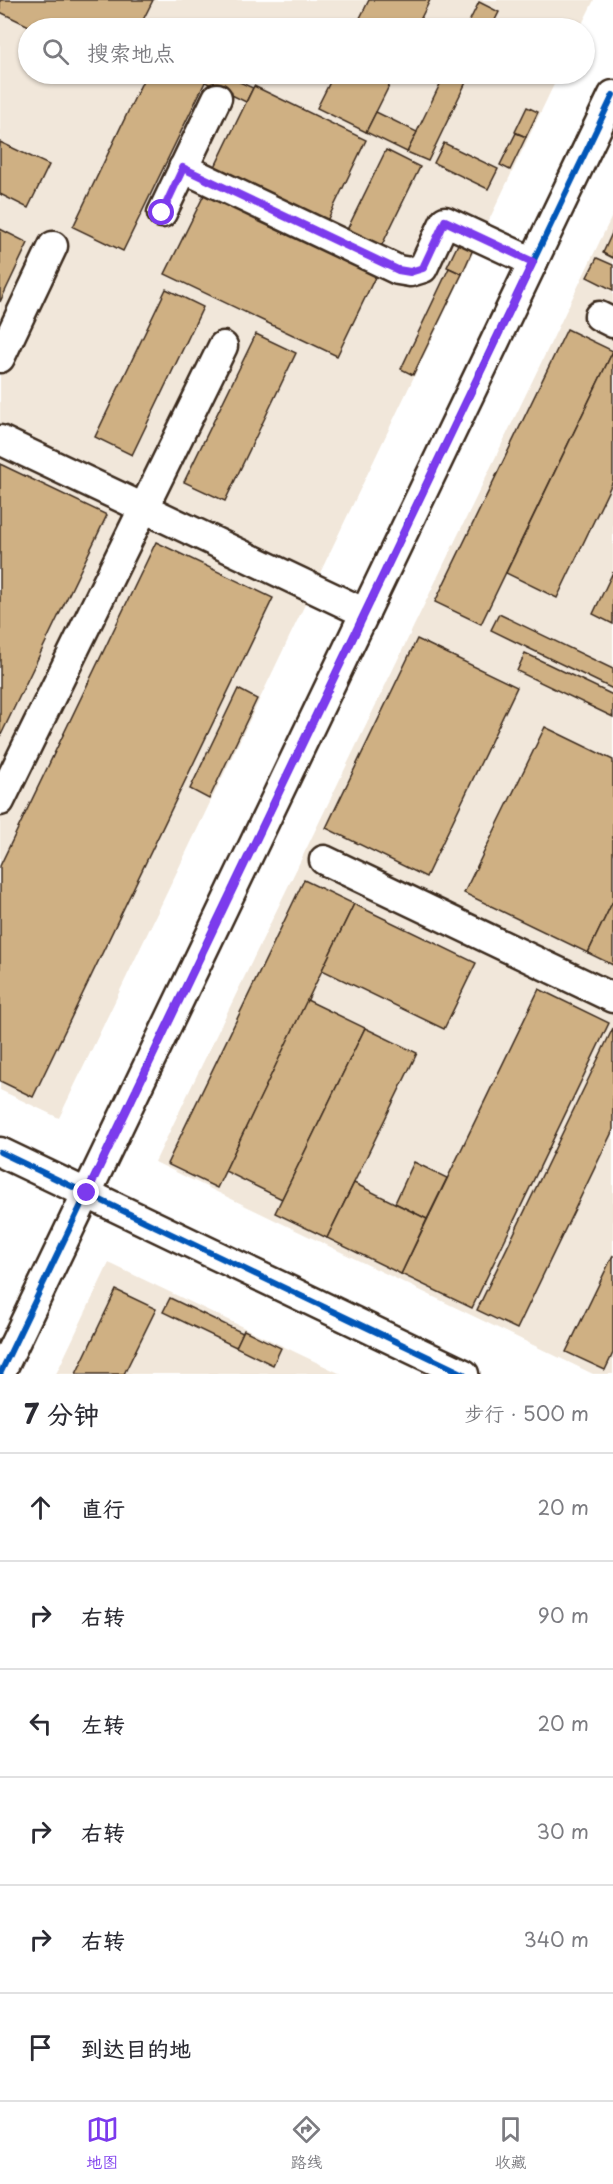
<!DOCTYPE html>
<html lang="zh">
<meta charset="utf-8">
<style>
:root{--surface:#fff;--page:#f7f7f7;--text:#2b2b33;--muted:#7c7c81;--line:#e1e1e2;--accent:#7c3aed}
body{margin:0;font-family:"Playpen Sans","LXGW WenKai TC",sans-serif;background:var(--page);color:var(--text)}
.stop{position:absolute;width:18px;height:18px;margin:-14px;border:4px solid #7c3aed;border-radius:50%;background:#fff}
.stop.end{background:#7c3aed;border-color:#fff;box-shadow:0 2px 6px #0008}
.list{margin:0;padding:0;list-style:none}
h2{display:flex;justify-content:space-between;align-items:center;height:78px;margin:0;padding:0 24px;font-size:26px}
h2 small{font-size:20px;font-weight:400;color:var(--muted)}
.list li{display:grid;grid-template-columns:39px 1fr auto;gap:18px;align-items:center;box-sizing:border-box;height:108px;padding:0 24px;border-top:2px solid var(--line)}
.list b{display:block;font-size:22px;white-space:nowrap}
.list em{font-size:20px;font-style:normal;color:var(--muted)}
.icon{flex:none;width:33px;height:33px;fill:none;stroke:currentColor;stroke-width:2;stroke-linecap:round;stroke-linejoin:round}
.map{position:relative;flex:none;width:613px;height:1374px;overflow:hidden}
.search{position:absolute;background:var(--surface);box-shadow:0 2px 4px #0004;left:18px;right:18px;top:18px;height:66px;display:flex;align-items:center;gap:15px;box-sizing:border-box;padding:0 21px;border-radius:33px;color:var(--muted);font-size:22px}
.sheet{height:726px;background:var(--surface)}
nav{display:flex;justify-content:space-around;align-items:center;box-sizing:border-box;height:84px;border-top:2px solid var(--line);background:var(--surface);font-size:16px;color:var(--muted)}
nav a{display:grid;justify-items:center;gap:3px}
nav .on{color:var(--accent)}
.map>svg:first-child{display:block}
</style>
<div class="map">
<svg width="613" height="1374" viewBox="0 0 613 1374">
<rect width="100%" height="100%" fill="#fff"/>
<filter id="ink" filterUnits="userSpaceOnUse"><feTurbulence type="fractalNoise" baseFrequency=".0167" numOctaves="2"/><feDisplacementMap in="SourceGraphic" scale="12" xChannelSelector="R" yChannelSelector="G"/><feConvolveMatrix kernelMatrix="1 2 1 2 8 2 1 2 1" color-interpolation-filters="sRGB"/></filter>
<g filter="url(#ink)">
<g fill="#f1e7da">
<path d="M0,0h594l-14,28h-552v46h531l-500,1044 -59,-28z"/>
<path d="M613,214v1160h-20l-438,-212z"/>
<path d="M109,1263l232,111h-285z"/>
</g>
<g fill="#cfb083" stroke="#3b2a1e" stroke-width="1.5">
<path d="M0,0h153l-14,28h-106l-33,-16z"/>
<path d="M369,0h61l-14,28h-61z"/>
<path d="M479,2l20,10 -8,16h-25z"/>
<path d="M562,19l17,8 -1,1h-20z"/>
<path d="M146,74h63l-86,177 -50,-24z"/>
<path d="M209,74h13l31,14 -7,14 -41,-20z"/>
<path d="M334,74h61l-29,58 -49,-24z"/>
<path d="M445,74h25l-42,87 -21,-9z"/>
<path d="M254,86l112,54 -41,85 -112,-54z"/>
<path d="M527,107l11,5 -12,25 -11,-5z"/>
<path d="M376,112l41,20 -10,20 -41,-20z"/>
<path d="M516,133l10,4 -16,33 -10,-5z"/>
<path d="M0,142l49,23 -21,43 -28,-14z"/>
<path d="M444,143l54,26 -10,20 -54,-26z"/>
<path d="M386,150l34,17 -42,86 -34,-17z"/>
<path d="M206,191l171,82 -40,83 -172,-82z"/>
<path d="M0,229l28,14 -28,59z"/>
<path d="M613,231v27l-10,-5z"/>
<path d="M460,240l14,7 -12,27 -15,-7z"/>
<path d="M597,258l16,7v25l-26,-13z"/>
<path d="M449,268l13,6 -49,101 -12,-6z"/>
<path d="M166,289l37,18 -71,148 -37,-18z"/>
<path d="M567,329l46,22 -132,273 -46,-22z"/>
<path d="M256,334l40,19 -71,148 -41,-19z"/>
<path d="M613,351v130l-56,117 -51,-25z"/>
<path d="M0,464l107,51 -107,222z"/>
<path d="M156,542l117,56 -240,499 -33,-16v-215z"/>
<path d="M613,572v52l-20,-10z"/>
<path d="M499,614l114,55v20l-122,-59z"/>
<path d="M417,639l100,48 -91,190 -100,-49z"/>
<path d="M525,653l88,42v22l-96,-46z"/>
<path d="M238,689l19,10 -48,100 -19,-10z"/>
<path d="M545,727l68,33v141l-25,52 -124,-60z"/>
<path d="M304,880l50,24 -137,284 -50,-24z"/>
<path d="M613,901v64l-25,-12z"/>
<path d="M354,904l122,59 -32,66 -122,-59z"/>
<path d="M539,989l70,34 -137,285 -71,-34z"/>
<path d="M307,1000l58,28 -83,171 -57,-28z"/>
<path d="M365,1028l52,25 -90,185 -52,-25z"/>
<path d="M613,1028v102l-96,199 -40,-19z"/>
<path d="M414,1162l33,16 -20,41 -32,-16z"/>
<path d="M354,1183l73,36 -26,55 -74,-36z"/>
<path d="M613,1255v98l-8,17 -39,-18z"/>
<path d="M116,1290l40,19 -32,65h-48z"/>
<path d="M170,1298l73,35 -7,14 -73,-35z"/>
<path d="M244,1330l37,18 -8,17 -37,-18z"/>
</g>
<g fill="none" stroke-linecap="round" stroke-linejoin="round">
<defs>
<g id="minor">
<path d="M183,168l215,102 12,2 13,-4 22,-47 88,41"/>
<path d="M162,213l55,-115"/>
<path d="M599,316l14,7"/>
<path d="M0,358l53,-112"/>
<path d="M0,440l365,173"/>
<path d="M0,801l223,-455"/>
<path d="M324,860l289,138"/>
<path d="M0,1152l464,222"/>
<path d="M0,1374l613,-1279"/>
</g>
</defs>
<use href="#minor" stroke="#3b2a1e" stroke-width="33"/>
<use href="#minor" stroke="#fff" stroke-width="28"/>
<defs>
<g id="cycleway">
<path d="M0,1152l464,222"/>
<path d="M0,1374l613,-1279"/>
</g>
</defs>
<use href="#cycleway" stroke="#fff" stroke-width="10"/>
<use href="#cycleway" stroke="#0057b8" stroke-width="6"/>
</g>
</g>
<g fill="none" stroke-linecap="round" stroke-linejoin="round" filter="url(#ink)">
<path stroke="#7c3aed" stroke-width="8" d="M87,1193l446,-931 -88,-41 -22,47 -13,4 -12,-2 -215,-102 -21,45"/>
</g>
</svg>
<div class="stop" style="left:162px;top:213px"></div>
<div class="stop end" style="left:87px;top:1193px"></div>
<div class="search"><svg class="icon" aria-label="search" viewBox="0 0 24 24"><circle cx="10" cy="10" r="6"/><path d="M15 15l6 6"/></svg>搜索地点</div>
</div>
<section class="sheet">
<h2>7 分钟<small>步行 · 500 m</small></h2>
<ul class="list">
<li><svg class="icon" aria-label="ahead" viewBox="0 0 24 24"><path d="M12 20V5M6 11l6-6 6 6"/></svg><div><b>直行</b></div><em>20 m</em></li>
<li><svg class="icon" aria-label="right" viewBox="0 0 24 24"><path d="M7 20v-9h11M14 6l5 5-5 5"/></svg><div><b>右转</b></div><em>90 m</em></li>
<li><svg class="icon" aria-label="left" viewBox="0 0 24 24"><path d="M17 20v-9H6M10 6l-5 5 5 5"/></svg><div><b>左转</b></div><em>20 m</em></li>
<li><svg class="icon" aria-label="right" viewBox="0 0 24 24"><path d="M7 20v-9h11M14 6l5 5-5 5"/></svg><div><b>右转</b></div><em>30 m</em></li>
<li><svg class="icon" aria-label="right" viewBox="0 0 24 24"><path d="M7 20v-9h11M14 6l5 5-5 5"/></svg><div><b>右转</b></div><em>340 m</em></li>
<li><svg class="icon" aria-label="arrive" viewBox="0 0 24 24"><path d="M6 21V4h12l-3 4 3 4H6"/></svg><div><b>到达目的地</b></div></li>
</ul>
</section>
<nav>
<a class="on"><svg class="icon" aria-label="map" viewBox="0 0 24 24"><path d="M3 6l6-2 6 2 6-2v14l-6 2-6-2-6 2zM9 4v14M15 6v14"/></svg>地图</a>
<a><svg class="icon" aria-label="directions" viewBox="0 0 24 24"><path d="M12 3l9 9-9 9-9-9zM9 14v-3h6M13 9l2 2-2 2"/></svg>路线</a>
<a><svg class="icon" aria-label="saved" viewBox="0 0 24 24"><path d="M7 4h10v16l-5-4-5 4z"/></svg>收藏</a>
</nav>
